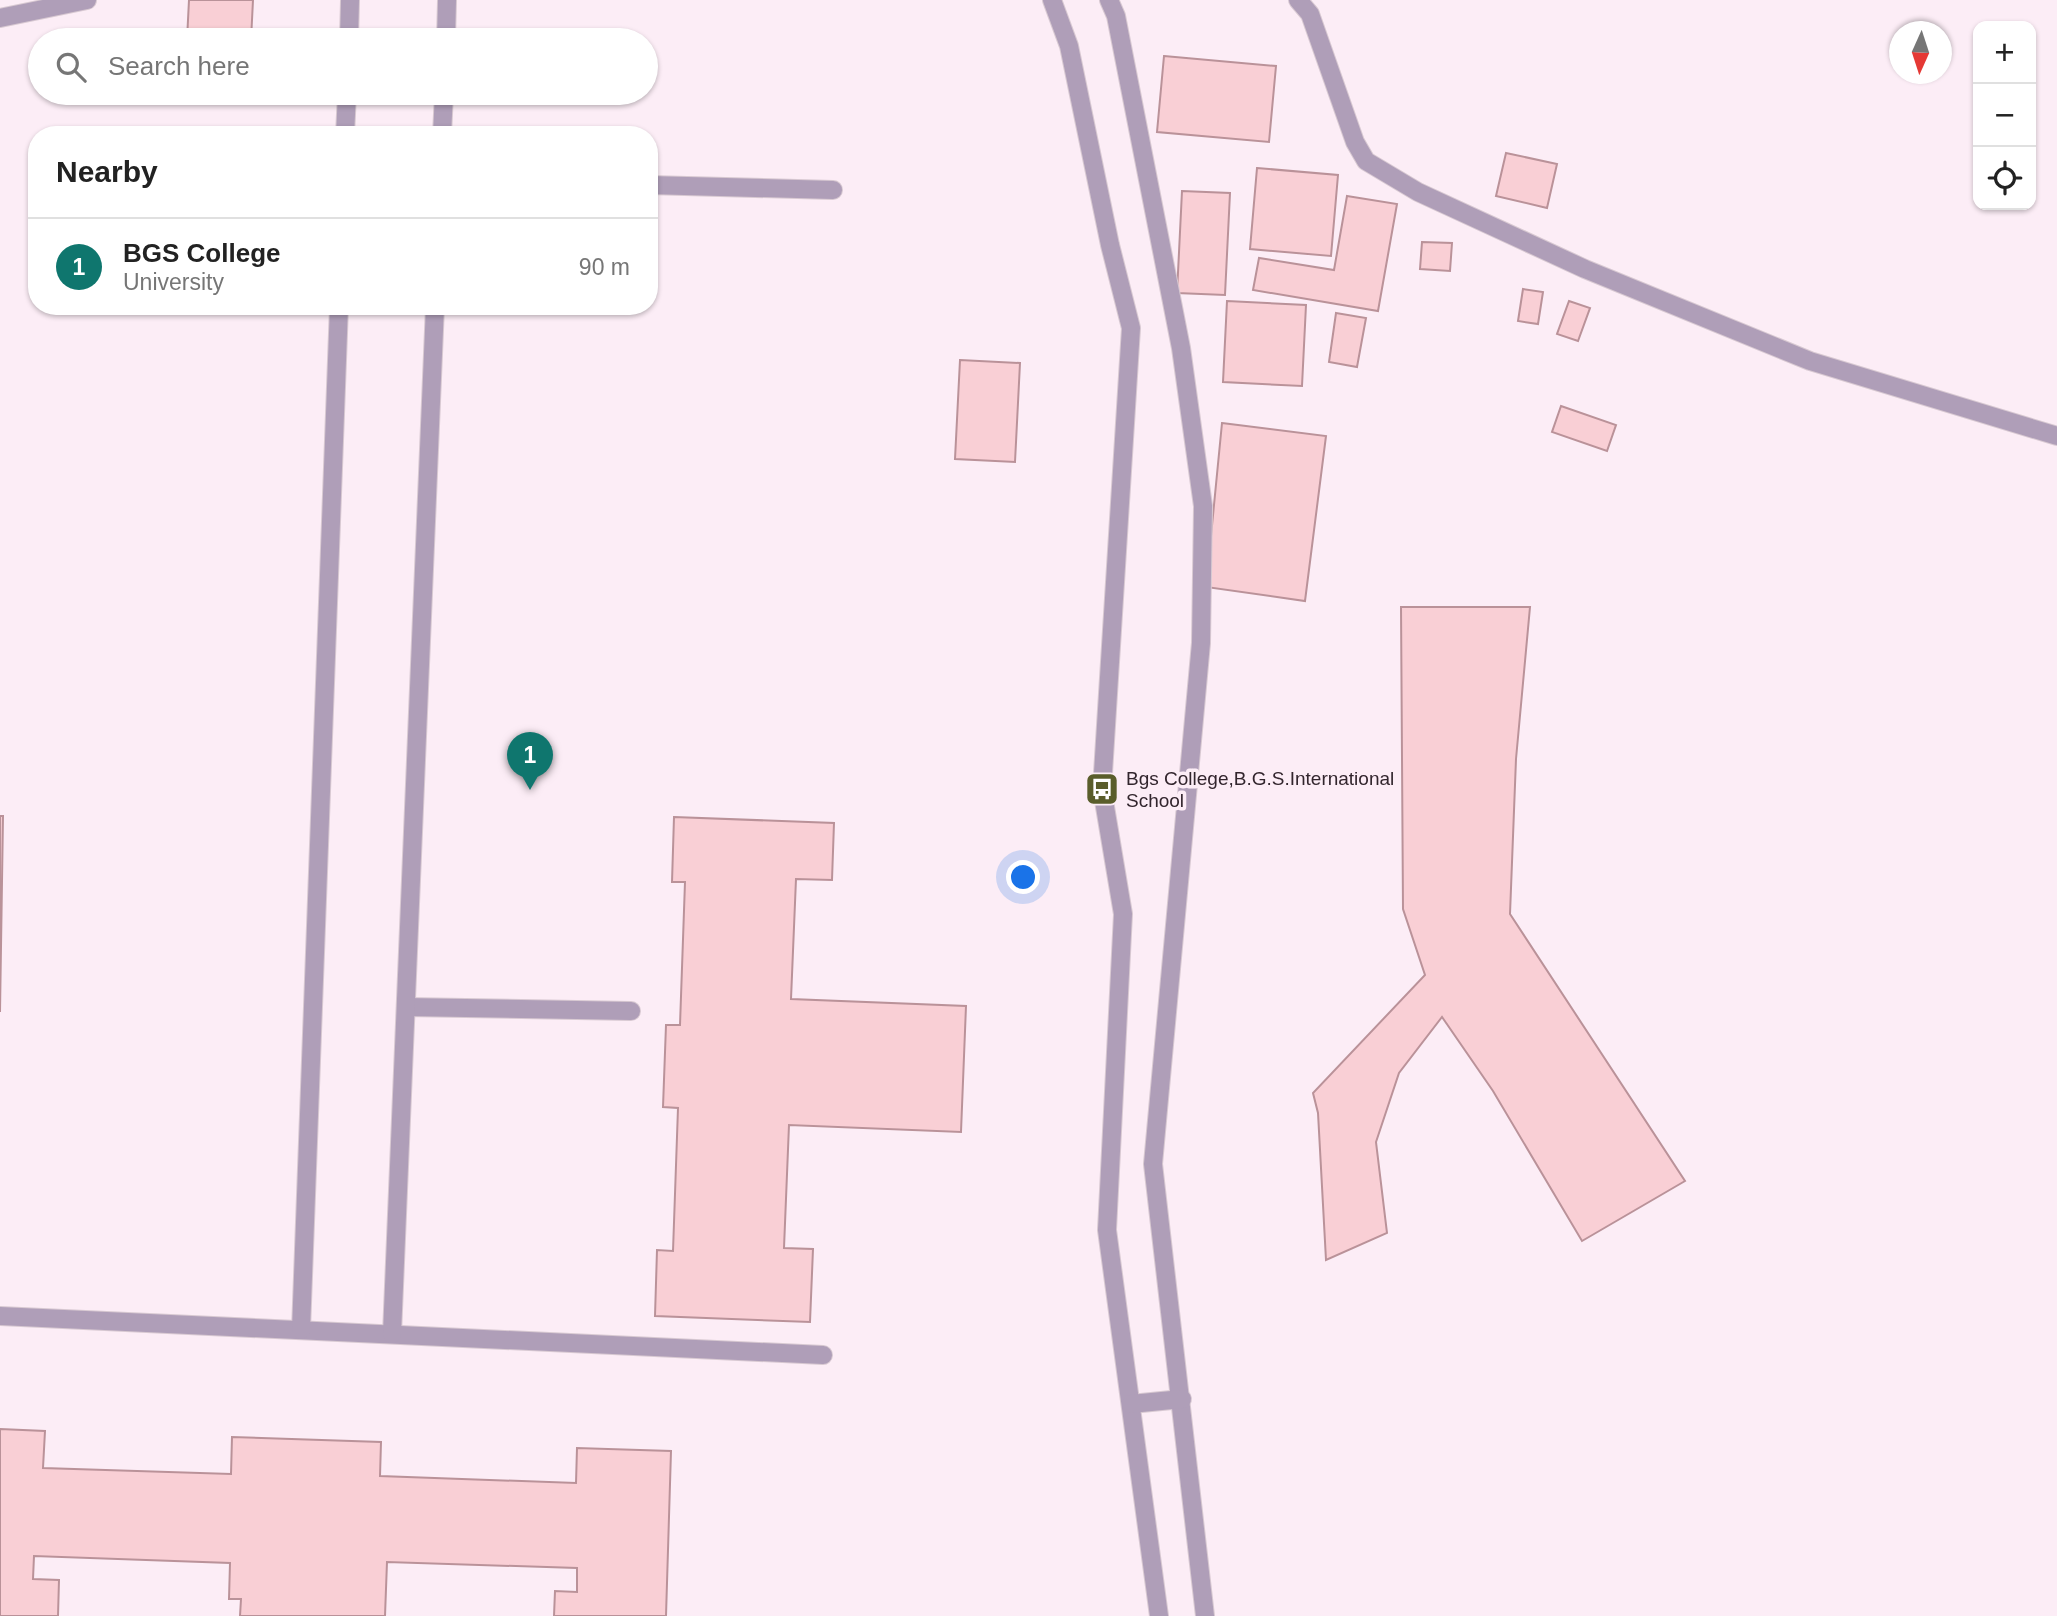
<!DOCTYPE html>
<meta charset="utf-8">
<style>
:root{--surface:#fff;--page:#f6f6f6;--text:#222;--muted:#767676;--line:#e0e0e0;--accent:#0f766e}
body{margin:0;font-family:Arial,sans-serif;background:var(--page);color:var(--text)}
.controls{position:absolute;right:21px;top:21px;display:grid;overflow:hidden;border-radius:14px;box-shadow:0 2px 5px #0004}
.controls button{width:63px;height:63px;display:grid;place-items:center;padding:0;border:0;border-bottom:2px solid var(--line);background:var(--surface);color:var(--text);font:35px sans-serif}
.compass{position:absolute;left:1889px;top:21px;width:63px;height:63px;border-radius:50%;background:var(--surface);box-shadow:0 2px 5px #0004;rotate:183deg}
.you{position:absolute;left:1024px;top:878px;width:24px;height:24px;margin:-18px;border:5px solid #fff;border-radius:50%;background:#1a73e8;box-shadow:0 0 0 10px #1a73e833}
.badge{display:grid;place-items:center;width:46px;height:46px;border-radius:50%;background:var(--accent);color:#fff;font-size:23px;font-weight:700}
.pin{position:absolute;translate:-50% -58px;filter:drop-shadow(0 2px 4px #0008)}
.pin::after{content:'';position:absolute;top:37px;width:24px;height:21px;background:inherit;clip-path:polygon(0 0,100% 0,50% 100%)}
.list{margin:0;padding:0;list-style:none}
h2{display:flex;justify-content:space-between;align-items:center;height:91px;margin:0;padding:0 28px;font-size:30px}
h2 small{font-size:23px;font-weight:400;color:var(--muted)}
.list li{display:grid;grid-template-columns:46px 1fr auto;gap:21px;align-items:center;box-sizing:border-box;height:98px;padding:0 28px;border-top:2px solid var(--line)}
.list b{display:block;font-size:26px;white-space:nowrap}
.list p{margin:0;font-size:23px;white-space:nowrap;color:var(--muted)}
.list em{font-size:23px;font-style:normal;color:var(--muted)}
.icon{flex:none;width:38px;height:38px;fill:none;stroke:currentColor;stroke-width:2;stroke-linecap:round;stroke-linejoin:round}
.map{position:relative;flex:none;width:2057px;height:1616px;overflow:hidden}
.search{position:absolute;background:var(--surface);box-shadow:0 2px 5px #0004;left:28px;top:28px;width:630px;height:77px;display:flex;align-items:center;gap:18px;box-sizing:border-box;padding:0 24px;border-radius:38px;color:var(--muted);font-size:26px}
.panel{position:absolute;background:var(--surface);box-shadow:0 2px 5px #0004;left:28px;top:126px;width:630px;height:189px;border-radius:28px}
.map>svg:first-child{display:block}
</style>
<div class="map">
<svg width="2057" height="1616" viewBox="0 0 2057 1616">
<rect width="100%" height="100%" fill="#fcedf6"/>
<g fill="#f9cfd5" stroke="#ba9299" stroke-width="2">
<path d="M189,0h64l-2,40h-64z"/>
<path d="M1164,56l112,10 -7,76 -112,-10z"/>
<path d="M1506,153l51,11 -10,44 -51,-12z"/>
<path d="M1257,168l81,7 -7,81 -81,-7z"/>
<path d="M1182,191l48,2 -5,102 -48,-2z"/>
<path d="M1347,196l50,8 -19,107 -125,-21 6,-32 75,12z"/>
<path d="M1422,242l30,1 -2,28 -30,-2z"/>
<path d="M1523,289l20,3 -5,32 -20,-3z"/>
<path d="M1227,301l79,4 -4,81 -79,-4z"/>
<path d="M1569,301l21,7 -12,33 -21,-7z"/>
<path d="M1336,313l30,5 -9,49 -28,-5z"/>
<path d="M960,360l60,3 -5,99 -60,-3z"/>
<path d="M1561,406l55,19 -9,26 -55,-19z"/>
<path d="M1222,423l104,13 -21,165 -99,-14z"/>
<path d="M1401,607h129l-14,152 -6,155 175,267 -103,60 -89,-150 -51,-74 -43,56 -23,69 11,91 -61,27 -8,-147 -5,-20 112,-118 -22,-66z"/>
<path d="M0,816h3l-3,196z"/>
<path d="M674,817l160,6 -2,57 -36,-1 -5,120 175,7 -5,126 -172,-7 -5,123 29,1 -3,73 -155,-6 2,-66 16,1 5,-143 -15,-1 3,-82h14l5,-143h-13z"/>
<path d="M0,1429l45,2 -2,37 188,6 1,-37 149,5 -1,34 196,7 1,-35 94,3 -5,165h-112l1,-25 22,1v-24l-190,-6 -2,54h-145l1,-17h-12l1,-36 -196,-7 -1,23 26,1 -1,36h-58z"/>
</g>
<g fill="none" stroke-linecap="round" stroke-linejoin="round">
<defs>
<g id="service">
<path d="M0,18l87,-18"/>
<path d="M349,40l1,-40"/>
<path d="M446,40l1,-40"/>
<path d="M345,135l2,-42"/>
<path d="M442,135l2,-42"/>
<path d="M649,185l184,5"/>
<path d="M406,1007l225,4"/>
<path d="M0,1316l823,39"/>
<path d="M301,1330l38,-1024"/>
<path d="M392,1334l43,-1028"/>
</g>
<path id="minor" d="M1298,0l12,14 45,128 11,19 52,31 167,77 225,92 247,75"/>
<g id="tertiary">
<path d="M1052,0l17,46 41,199 21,83 -29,461 21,125 -16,316 52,386"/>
<path d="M1109,0l7,16 65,332 22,158 -2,137 -48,521 52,452"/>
<path d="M1131,1404l51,-5"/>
</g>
</defs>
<use href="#service" stroke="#d8c9d2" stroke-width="20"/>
<use href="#minor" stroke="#d8c9d2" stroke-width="20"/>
<use href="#tertiary" stroke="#d8c9d2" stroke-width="20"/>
<use href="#service" stroke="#af9eb8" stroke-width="18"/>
<use href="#minor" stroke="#af9eb8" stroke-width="18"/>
<use href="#tertiary" stroke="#af9eb8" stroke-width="18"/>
</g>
<defs>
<symbol id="bus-square" viewBox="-11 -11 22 22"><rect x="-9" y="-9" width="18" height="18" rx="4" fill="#5a5d2b" stroke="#fcedf6"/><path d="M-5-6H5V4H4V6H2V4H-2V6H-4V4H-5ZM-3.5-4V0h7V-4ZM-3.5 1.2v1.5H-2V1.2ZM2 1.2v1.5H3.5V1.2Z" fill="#fff"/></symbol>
</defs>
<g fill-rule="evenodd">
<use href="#bus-square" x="1083" y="770" width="38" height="38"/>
</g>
<g text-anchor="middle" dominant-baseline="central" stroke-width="7" stroke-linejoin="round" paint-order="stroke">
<g font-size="19" fill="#32252d" stroke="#fcedf6" text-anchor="start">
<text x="1126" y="778">Bgs College,B.G.S.International<tspan x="1126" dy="22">School</tspan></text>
</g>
</g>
</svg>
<div class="controls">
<button>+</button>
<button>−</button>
<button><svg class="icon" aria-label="locate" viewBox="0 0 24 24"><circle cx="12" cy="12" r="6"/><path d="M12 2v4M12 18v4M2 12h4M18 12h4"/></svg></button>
</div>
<svg class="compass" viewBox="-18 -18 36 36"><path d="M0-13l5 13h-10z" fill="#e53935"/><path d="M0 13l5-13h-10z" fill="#767676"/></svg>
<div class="you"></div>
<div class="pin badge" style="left:530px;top:790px">1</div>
<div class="search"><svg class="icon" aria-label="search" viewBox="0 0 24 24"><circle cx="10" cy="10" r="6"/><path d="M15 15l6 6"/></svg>Search here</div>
<section class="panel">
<h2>Nearby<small></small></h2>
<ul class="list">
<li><span class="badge">1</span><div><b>BGS College</b><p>University</p></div><em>90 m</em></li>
</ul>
</section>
</div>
